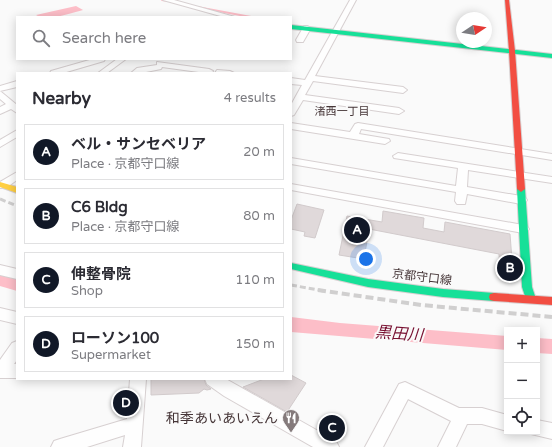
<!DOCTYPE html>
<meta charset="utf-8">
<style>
:root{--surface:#fff;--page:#f2f2f3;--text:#2b2b33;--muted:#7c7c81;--line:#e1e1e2;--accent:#111827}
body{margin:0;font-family:"Varela Round","Noto Sans JP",sans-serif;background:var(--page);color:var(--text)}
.controls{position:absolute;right:12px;bottom:12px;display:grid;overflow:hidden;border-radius:0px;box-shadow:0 2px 10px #0003}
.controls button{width:36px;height:36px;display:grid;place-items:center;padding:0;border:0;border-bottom:1px solid var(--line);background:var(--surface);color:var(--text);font:20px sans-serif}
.compass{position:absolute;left:456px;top:12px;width:36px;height:36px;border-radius:50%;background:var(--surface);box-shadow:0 2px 10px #0003;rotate:78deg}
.you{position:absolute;left:366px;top:259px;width:14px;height:14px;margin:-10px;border:3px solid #fff;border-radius:50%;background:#1a73e8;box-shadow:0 0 0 6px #1a73e833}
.badge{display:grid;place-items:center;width:26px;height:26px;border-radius:50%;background:var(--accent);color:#fff;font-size:13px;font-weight:700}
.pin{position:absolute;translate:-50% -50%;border:2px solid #fff;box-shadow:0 1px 4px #0006}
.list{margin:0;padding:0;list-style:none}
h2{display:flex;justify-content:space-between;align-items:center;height:52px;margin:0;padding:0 16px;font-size:17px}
h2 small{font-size:13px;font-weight:400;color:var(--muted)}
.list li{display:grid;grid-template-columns:26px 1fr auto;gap:12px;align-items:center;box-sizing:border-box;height:56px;margin:0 8px 8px;padding:0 8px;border:1px solid var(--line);border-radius:0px}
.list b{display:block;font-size:15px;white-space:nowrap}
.list p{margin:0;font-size:13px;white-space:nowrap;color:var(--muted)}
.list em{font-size:13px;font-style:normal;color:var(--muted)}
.icon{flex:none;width:22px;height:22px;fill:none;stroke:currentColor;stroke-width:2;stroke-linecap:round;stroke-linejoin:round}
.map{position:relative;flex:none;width:552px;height:447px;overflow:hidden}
.search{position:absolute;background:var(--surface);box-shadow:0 2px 10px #0003;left:16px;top:16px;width:276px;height:44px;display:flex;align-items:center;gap:10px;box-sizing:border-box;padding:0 14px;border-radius:0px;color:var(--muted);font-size:15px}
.panel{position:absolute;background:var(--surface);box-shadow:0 2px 10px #0003;left:16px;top:72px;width:276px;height:308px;border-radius:0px}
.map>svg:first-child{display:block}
</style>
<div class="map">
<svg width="552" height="447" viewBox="0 0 552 447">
<rect width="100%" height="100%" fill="#fafafa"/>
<g fill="#fdbec8">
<path d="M76,6l7,4c-11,3 -37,12 -47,5z"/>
<path d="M0,273l17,5v13l-17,-5z"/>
<path d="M291,317l49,6 167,13v14l-216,-18z"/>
<path d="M537,338l15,1v15l-15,-1z"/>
</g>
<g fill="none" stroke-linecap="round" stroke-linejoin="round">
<g stroke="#fdbec8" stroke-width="2">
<path d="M162,0l7,1"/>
<path d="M197,7l54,10"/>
</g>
</g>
<g fill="#e0d9da" stroke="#d2cbcc">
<path d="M297,204l27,6 -9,28 -11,-2 1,-4 -14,-3v-9z"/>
<path d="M383,211l41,7 -1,10 21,4 1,-10 65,12 2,26 2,1 1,15 -15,-3 -1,-19 -130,-25 -5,30 -25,-4 8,-39 35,6z"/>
<path d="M291,375l15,8 -19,29 -44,-25 21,-8h27z"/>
<path d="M151,379h53l2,6 5,4 -4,1 -3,-1 -5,4 -48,2z"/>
</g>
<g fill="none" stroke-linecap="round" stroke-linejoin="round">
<defs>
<g id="street">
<path d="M163,0h11l61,17h-11z"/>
<path d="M350,0h6l-41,76 88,11 4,3 -4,3 -90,-12 -8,14 94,13 5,3 -5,3 -96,-14 -9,15 -3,1v-11l11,-20 -11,-1v-6l14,2z"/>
<path d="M304,26h3l4,2 -8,14h-6l-1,-2z"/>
<path d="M93,59h12l-1,2 -41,12h-13l1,-2z"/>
<path d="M117,59h9l-19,14h-9z"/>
<path d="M157,62l52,7 4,2 -1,2h-6l-44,-6 -1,2 -20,4h-10l6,-5 20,-3z"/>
<path d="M217,70l13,1 4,2h-19z"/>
<path d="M17,81v6l-17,4 17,14v8l-6,-4 -11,5v-7l6,-3 -6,-5v-13z"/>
<path d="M291,123l59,9 5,-8 3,-1 194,31v6l-191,-31 -2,5 30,5 1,2 -5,3 -94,-15z"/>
<path d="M17,130v7l-17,10v-7z"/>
<path d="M398,153l154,24v6l-84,-13 -1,17 54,9 4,1 2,3 -2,3 -4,1 -54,-10 -2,10h-8l-2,-3 1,-9 -165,-28v-6l165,28 2,-18 -64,-10 -1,-2z"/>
<path d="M17,172v8l-10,7 -7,1v-6z"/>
<path d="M291,184l232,41 4,1 2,3 -2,3 -4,1 -232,-43z"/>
<path d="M0,265l17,4v10l-17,-4z"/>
<path d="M0,308l17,4v12l-17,-4z"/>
<path d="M17,341v19l-3,4h3v14h-17v-18l12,-17z"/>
<path d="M130,379h16l-5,68h-18l2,-12 -38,12h-36l3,-6 6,-2 67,-20z"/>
<path d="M205,379h21l110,62 3,6h-26l-89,-51 -17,-12z"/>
<path d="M405,382l54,26h23l25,7v16l-25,-7h-15l-11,23h-18l13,-26 -43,-22 -25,48h-18l34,-63z"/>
<path d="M537,420l15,3v16l-21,-5 -1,-2h7z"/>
</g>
<g id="fast">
<path d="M291,25l261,29v4l-261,-29z"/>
<path d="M521,186l4,3 7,98 4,12 -1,3 -4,1 -4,-1 -5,-15 -5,-98z"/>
<path d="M291,263l77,16 75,10 51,4 4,1 1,3 -1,3 -4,1 -51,-4 -75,-10 -77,-18z"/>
</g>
<path id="slow" d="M0,182l17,5v6l-17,-6z"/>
<g id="jam">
<path d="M505,0h4l6,51 10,138 -4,3 -4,-3 -8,-138z"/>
<path d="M494,293l58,4v8l-58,-4 -4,-1 -1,-3 1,-3z"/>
</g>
</defs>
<use href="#street" stroke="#d7d0d1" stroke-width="2"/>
<use href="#fast" stroke="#d7d0d1" stroke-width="2"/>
<use href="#slow" stroke="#d7d0d1" stroke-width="2"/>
<use href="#jam" stroke="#d7d0d1" stroke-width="2"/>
<use href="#street" fill="#fefefe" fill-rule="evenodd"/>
<use href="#fast" fill="#16e098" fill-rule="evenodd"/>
<use href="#slow" fill="#ffcf43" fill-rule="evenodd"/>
<use href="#jam" fill="#f24e42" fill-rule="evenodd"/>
<g stroke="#d0cfcf" stroke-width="3" stroke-dasharray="6 3" stroke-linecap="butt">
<path d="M0,199l17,7"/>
<path d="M291,285l33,6"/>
</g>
<path stroke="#d0cfcf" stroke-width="4" stroke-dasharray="8 4" stroke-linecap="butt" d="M318,290l103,15 131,12"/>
</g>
<defs>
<symbol id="restaurant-pin" viewBox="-11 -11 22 30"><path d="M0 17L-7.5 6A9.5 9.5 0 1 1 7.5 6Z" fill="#847a7b" stroke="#fafafa"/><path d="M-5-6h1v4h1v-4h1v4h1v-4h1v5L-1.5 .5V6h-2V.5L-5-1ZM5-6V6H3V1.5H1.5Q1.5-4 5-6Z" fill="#fff"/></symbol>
</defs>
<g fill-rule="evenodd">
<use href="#restaurant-pin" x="281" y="408" width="20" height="27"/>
</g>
<g text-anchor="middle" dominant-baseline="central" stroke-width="4" stroke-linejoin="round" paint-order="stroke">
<g font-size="11" fill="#453537" stroke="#fafafa">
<text x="342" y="111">渚西一丁目</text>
</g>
<g font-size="12" fill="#453537" stroke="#fafafa">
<text transform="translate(422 277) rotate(7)">京都守口線</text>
</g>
<g font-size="14" fill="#453537" stroke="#fafafa" text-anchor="end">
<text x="278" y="418">和季あいあいえん</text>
</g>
<g font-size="16" font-style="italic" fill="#781031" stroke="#fafafa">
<text transform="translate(399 334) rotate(4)">黒田川</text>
</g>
</g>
</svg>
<div class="controls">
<button>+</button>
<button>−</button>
<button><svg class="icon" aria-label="locate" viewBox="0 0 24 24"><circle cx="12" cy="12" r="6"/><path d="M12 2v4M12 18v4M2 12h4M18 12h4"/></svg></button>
</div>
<svg class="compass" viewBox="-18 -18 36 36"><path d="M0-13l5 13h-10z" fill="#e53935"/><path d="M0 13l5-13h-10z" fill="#7c7c81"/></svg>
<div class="you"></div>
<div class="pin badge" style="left:357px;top:230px">A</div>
<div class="pin badge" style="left:510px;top:268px">B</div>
<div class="pin badge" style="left:332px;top:428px">C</div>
<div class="pin badge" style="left:126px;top:403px">D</div>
<div class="search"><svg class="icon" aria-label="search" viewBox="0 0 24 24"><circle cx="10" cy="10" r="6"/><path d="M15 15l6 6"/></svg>Search here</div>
<section class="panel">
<h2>Nearby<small>4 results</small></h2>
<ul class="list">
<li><span class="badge">A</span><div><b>ベル・サンセベリア</b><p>Place · 京都守口線</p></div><em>20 m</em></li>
<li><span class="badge">B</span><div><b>C6 Bldg</b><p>Place · 京都守口線</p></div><em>80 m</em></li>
<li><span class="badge">C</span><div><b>伸整骨院</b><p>Shop</p></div><em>110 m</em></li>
<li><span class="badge">D</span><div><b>ローソン100</b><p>Supermarket</p></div><em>150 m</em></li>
</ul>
</section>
</div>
